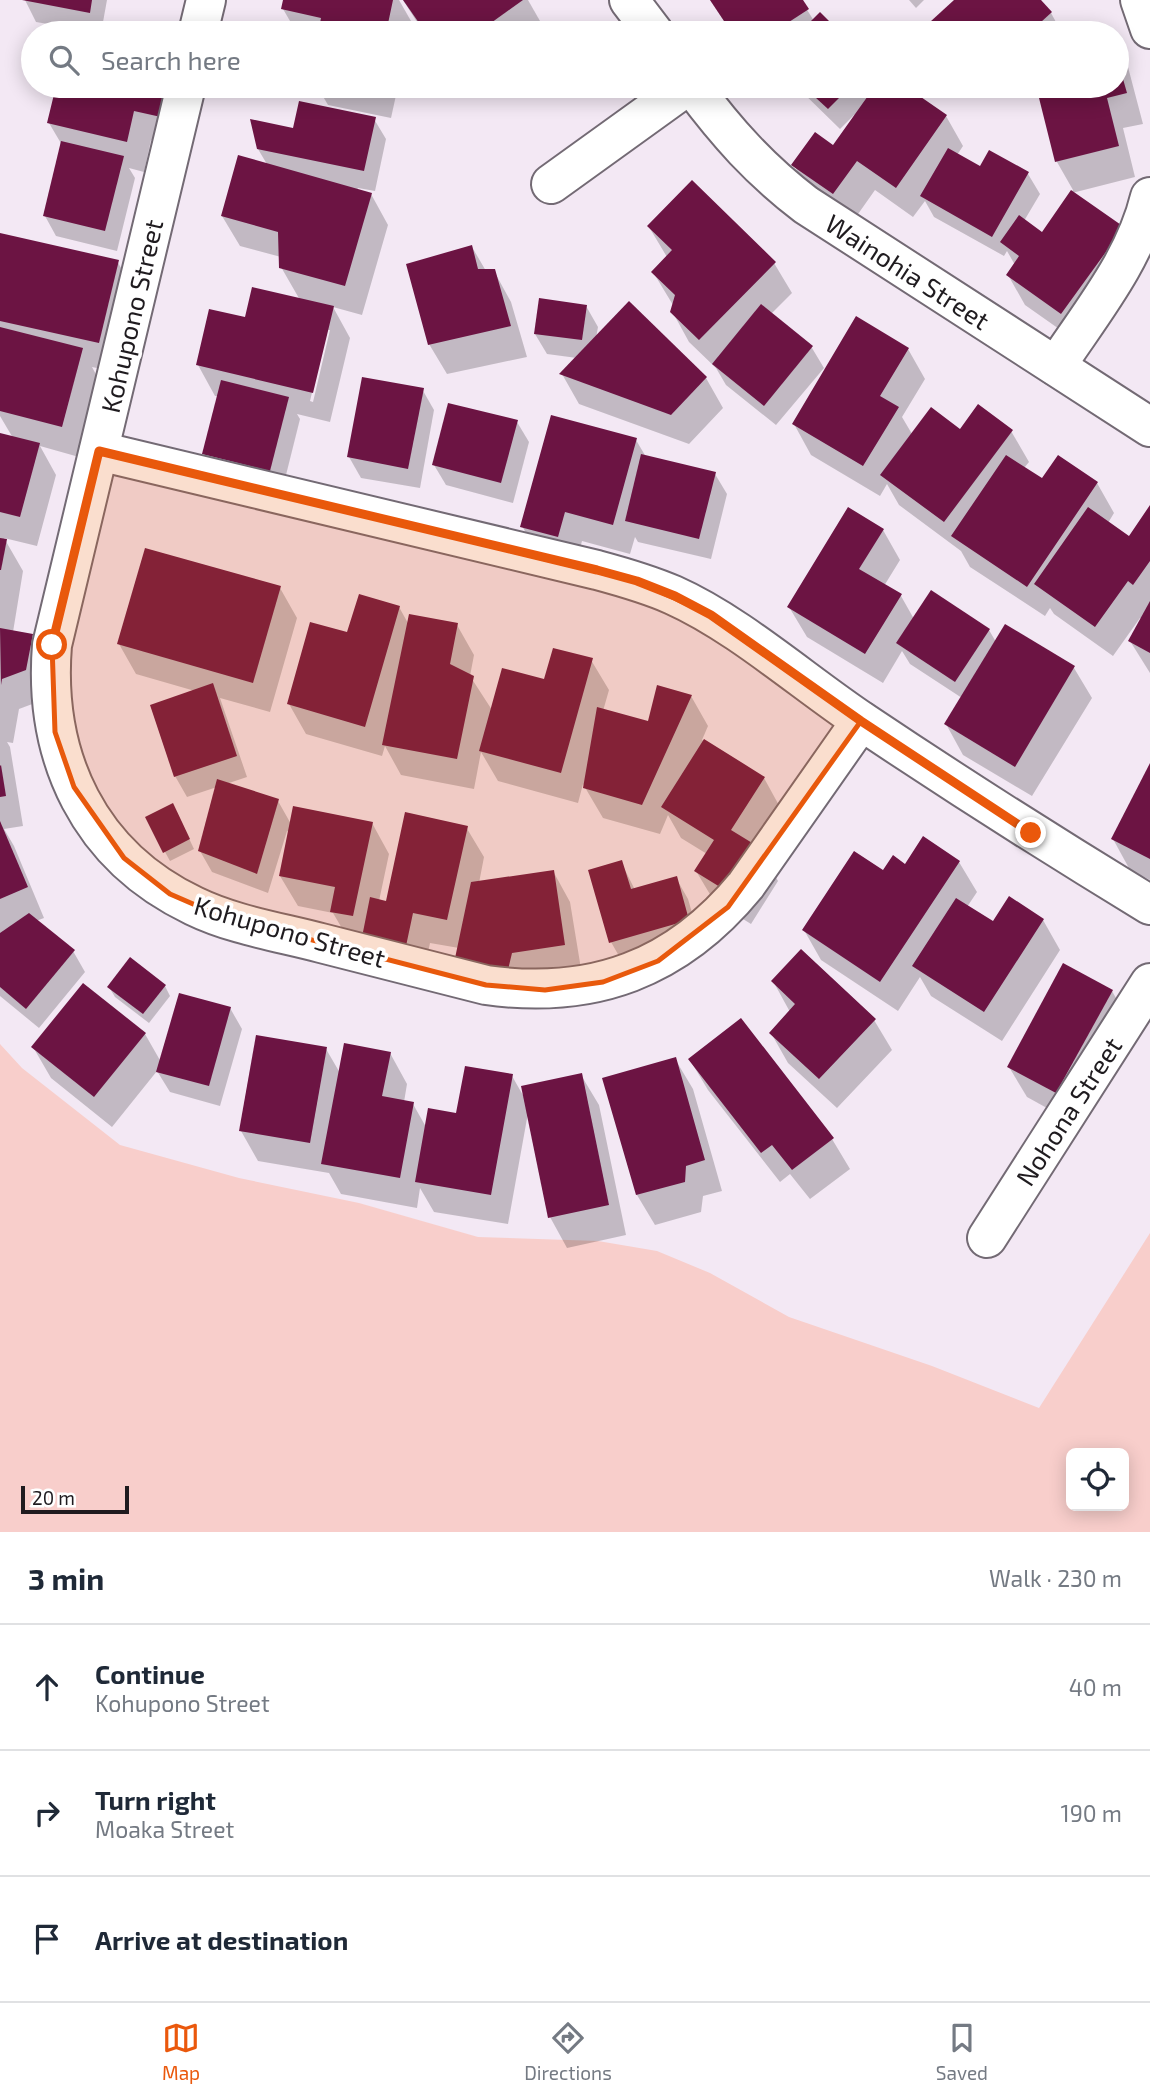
<!DOCTYPE html>
<meta charset="utf-8">
<style>
:root{--surface:#fff;--page:#f2f2f3;--text:#1f2937;--muted:#747a83;--line:#e0e1e3;--accent:#ea580c}
body{margin:0;font-family:"Exo 2",sans-serif;background:var(--page);color:var(--text)}
.controls{position:absolute;right:21px;bottom:21px;display:grid;overflow:hidden;border-radius:10px;box-shadow:0 4px 18px #0003}
.controls button{width:63px;height:63px;display:grid;place-items:center;padding:0;border:0;border-bottom:2px solid var(--line);background:var(--surface);color:var(--text);font:35px sans-serif}
.scale{position:absolute;left:21px;bottom:18px;width:108px;box-sizing:border-box;padding-left:7px;border:4px solid #1f1b1f;border-top:0;font-size:19px;line-height:24px;white-space:nowrap;color:#1f1b1f;-webkit-text-stroke:5px #fff;paint-order:stroke}
.stop{position:absolute;width:21px;height:21px;margin:-16px;border:5px solid #ea580c;border-radius:50%;background:#fff}
.stop.end{background:#ea580c;border-color:#fff;box-shadow:0 2px 7px #0008}
.list{margin:0;padding:0;list-style:none}
h2{display:flex;justify-content:space-between;align-items:center;height:91px;margin:0;padding:0 28px;font-size:30px}
h2 small{font-size:23px;font-weight:400;color:var(--muted)}
.list li{display:grid;grid-template-columns:46px 1fr auto;gap:21px;align-items:center;box-sizing:border-box;height:126px;padding:0 28px;border-top:2px solid var(--line)}
.list b{display:block;font-size:26px;white-space:nowrap}
.list p{margin:0;font-size:23px;white-space:nowrap;color:var(--muted)}
.list em{font-size:23px;font-style:normal;color:var(--muted)}
.icon{flex:none;width:38px;height:38px;fill:none;stroke:currentColor;stroke-width:2;stroke-linecap:round;stroke-linejoin:round}
.map{position:relative;flex:none;width:1150px;height:1532px;overflow:hidden}
.search{position:absolute;background:var(--surface);box-shadow:0 4px 18px #0003;left:21px;right:21px;top:21px;height:77px;display:flex;align-items:center;gap:18px;box-sizing:border-box;padding:0 24px;border-radius:38px;color:var(--muted);font-size:26px}
.sheet{height:469px;background:var(--surface)}
nav{display:flex;justify-content:space-around;align-items:center;box-sizing:border-box;height:98px;border-top:2px solid var(--line);background:var(--surface);font-size:19px;color:var(--muted)}
nav a{display:grid;justify-items:center;gap:4px}
nav .on{color:var(--accent)}
.map>svg:first-child{display:block}
</style>
<div class="map">
<svg width="1150" height="1532" viewBox="0 0 1150 1532">
<rect width="100%" height="100%" fill="#f3e8f4"/>
<path fill="#f8cecb" fill-rule="evenodd" d="M0,1044l22,24 98,77 119,33 120,25 119,34 120,4 59,10 53,22 79,44 143,49 107,42 111,-175v299h-1150zM1071,1453h53v53h-53z"/>
<g fill="#0003" fill-rule="evenodd">
<path d="M25,0h82l-6,33 -65,-11z"/>
<path d="M285,0h114l12,21 -2,12h-112l-14,-24z"/>
<path d="M403,0h125l16,28 -8,5h-112z"/>
<path d="M710,0h91l13,21 6,-6 19,18h-107z"/>
<path d="M909,0h15l-8,8z"/>
<path d="M956,0h83l12,13 11,20h-124l-6,-10z"/>
<path d="M1117,47l11,20 15,57 -20,4 12,49 -63,16 50,35 -43,115 -54,-38 -17,-30 7,-10 -8,-14 -3,5 -70,-39 -9,-16 -12,16 -38,-27 -24,34 -40,-28 -17,-31 40,-18 21,-31 -1,-1 -14,14 -44,-43h106l44,30 17,30 -6,9 23,14 48,5 12,20 -16,27 18,13 31,-44 -16,-28 -20,-76h80z"/>
<path d="M58,86h134l-14,60 -27,-6 -7,32 -15,-4 6,10 -18,73 -61,-15 -11,-20 17,-71 -13,-22z"/>
<path d="M317,86h81l-7,32 -63,-13z"/>
<path d="M374,119l12,20 -11,52 -17,-3 -1,2 14,4 17,31 -26,90 -29,-8 17,31 -20,84 -33,-8 3,5 -18,72 -66,-17 -12,-20 14,-58h-3l-17,-31 49,-46 53,-19 -19,-33v-10l-41,-11 -18,-30 46,-50 -10,-17 36,-19zM327,330h3l-17,72 -3,-1z"/>
<path d="M649,227l125,36 18,30 -21,21 41,34 12,20 -48,57 -50,-40 -10,-17 -27,-26 -17,-31 1,-6 -20,-33 14,-15z"/>
<path d="M0,235l117,26 18,31 -19,80 -24,-5 7,13 -20,77 -39,-11 16,29 -19,71 -33,-8 19,33 -10,61 19,4 17,30 -6,34 -24,9 -6,34 -6,-1 3,5 13,79 -19,3 10,17 30,72 -8,3 37,30 12,21 -46,56 -39,-32v-561l13,3 -13,-22z"/>
<path d="M472,247l14,24h8l17,31 16,55 -80,17 -18,-30z"/>
<path d="M586,306l12,21 -2,11 110,40 17,30 -34,36 -110,-40 -17,-30 15,-16 -30,-4 -12,-20z"/>
<path d="M908,349l17,30 -23,38 10,17 99,-3 18,31 -5,6 18,13 55,2 17,30 -6,10 21,15 21,-30v165l-20,-32 12,-22 -2,-1 -27,38 -59,-42 -4,-6 -5,8 -75,-49 -9,-16 -62,-46 -12,-21 -7,12 -69,-41 -17,-31z"/>
<path d="M422,389l12,21 -14,78 -59,-10 -12,-21z"/>
<path d="M517,422l12,20 -16,61 -67,-18 -12,-20z"/>
<path d="M636,440l10,17 69,17 12,20 -16,65 -73,-17 -3,-5 -5,17 -48,-13 -7,26 -35,-10 -18,-31z"/>
<path d="M883,530l17,30 -16,26 17,10 13,23 75,11 7,12 9,-16 69,42 18,30 -60,98 -69,-41 -17,-31 16,-26 -52,-34 -8,-13 -19,32 -76,-46 -18,-30z"/>
<path d="M280,588l17,30 -27,94 -50,-14 27,79 -21,7 52,17 13,23 81,-1 17,31 -10,47 9,2 78,-76 18,30 -5,26 74,-12 17,31 12,73 -54,8 -69,-35 -29,-5 -7,32 -73,-33 -17,-29 -35,-7 -18,-30 9,-44 -2,-1 -19,62 -56,-21 -12,-21 17,-64 -30,10 -12,-21 20,-85 -59,-17 -17,-30z"/>
<path d="M399,607l10,18h48l17,30 -4,21 22,34 53,-29 46,-21 18,30 -6,21 46,12 42,-27 17,30 -6,14 62,38 17,31 -20,42 17,30 -27,43 -37,-23 -18,-30 11,-17 -26,-16 -13,-23 -8,19 -57,-16 -20,-34 -5,19 -80,-22 -17,-29 -7,37 -73,-14 -16,-29 -3,10 -76,-22 -17,-30 59,-69z"/>
<path d="M1150,767v113l-20,-10 -17,-31z"/>
<path d="M178,815l16,34 -24,12 -5,-9z"/>
<path d="M621,862l14,28 41,-12 12,21 12,41 -77,23 -12,-21z"/>
<path d="M959,862l18,30 -10,15 26,17 50,-4 17,30 -58,91 -71,-45 -11,-19 -22,34 -77,-51 -17,-30 79,-58 23,-6z"/>
<path d="M773,981l101,39 18,30 -55,58 -49,-45 -17,-30 19,-21z"/>
<path d="M165,986l5,10 -21,27 -34,-26 -6,-10z"/>
<path d="M1112,991l17,30 -55,102 -47,-26 -18,-30z"/>
<path d="M230,1008l12,21 -22,77 -50,-14 -13,-21 -45,56 -61,-49 -18,-31 112,-13 16,28z"/>
<path d="M326,1049l14,24 50,-20 17,31 -3,18 9,2 13,23 32,-12 54,-39 12,21 57,-22 18,30 27,130 -59,13 -17,-31 -22,-104 -20,111 -74,-12 -14,-24 -3,20 -76,-14 -12,-21 -71,-12 -17,-30z"/>
<path d="M675,1059l18,30 29,102 -19,5 -2,16 -46,13 -18,-30 -33,-116z"/>
<path d="M690,1060l142,79 18,30 -40,30 -20,-25 -10,8 -72,-92z"/>
</g>
<g fill="#6c1443">
<path d="M22,0h70l-2,13z"/>
<path d="M283,0h110l-7,33h-68l3,-15 -40,-9z"/>
<path d="M403,0h120l-46,33h-51z"/>
<path d="M710,0h93l6,9 -37,24h-40z"/>
<path d="M954,0h87l11,12 -23,21h-89l-10,-11z"/>
<path d="M820,12l21,21h-42z"/>
<path d="M1117,58l10,35 -20,5 12,48 -64,16 -19,-76h81z"/>
<path d="M56,86h113l-8,31 -27,-6 -7,31 -80,-19z"/>
<path d="M803,86h48l-23,23z"/>
<path d="M875,86h30l42,29 -51,73 -39,-27 -24,33 -42,-29 24,-33 18,13z"/>
<path d="M299,101l77,16 -12,54 -107,-22 -7,-30 43,9z"/>
<path d="M61,141l63,15 -19,75 -62,-15z"/>
<path d="M948,148l32,18 9,-16 40,22 -37,65 -72,-41z"/>
<path d="M238,155l134,38 -27,93 -66,-18 -1,-36 -57,-16z"/>
<path d="M692,180l84,82 -77,78 -29,-28 5,-17 -24,-23 21,-22 -25,-24z"/>
<path d="M1071,190l53,37 -63,87 -55,-39 13,-19 -19,-14 19,-27 23,17z"/>
<path d="M0,233l119,27 -20,83 -99,-22z"/>
<path d="M472,245l6,24h17l16,57 -83,19 -22,-81z"/>
<path d="M252,287l82,19 -21,87 -117,-28 13,-56 36,8z"/>
<path d="M539,298l48,7 -5,35 -48,-6z"/>
<path d="M629,301l78,76 -36,38 -112,-41z"/>
<path d="M761,304l52,42 -49,60 -52,-42z"/>
<path d="M856,316l53,32 -29,48 19,11 -36,59 -71,-42z"/>
<path d="M0,327l83,21 -21,79 -62,-16z"/>
<path d="M362,377l62,11 -16,81 -61,-12z"/>
<path d="M221,380l68,17 -19,74 -68,-17z"/>
<path d="M448,403l70,17 -17,63 -69,-18z"/>
<path d="M978,404l35,26 -69,92 -64,-47 51,-68 29,22z"/>
<path d="M551,415l86,23 -24,87 -48,-13 -7,25 -38,-10z"/>
<path d="M0,433l40,10 -20,74 -20,-5z"/>
<path d="M641,454l75,18 -17,67 -74,-18z"/>
<path d="M1006,455l36,23 16,-23 40,27 -71,105 -76,-51z"/>
<path d="M1150,505v56l-17,24 -5,-4 -33,46 -61,-43 54,-77 41,29z"/>
<path d="M848,507l36,22 -25,40 43,25 -37,60 -78,-47z"/>
<path d="M0,538l7,1 -6,31h-1z"/>
<path d="M145,548l136,38 -28,97 -136,-39z"/>
<path d="M931,590l59,39 -35,53 -59,-39z"/>
<path d="M359,594l41,12 -35,121 -78,-23 23,-82 37,10z"/>
<path d="M1150,601v52l-22,-12z"/>
<path d="M409,614l49,9 -8,41 24,12 -17,83 -75,-14z"/>
<path d="M1005,624l70,42 -60,101 -71,-43z"/>
<path d="M0,628l33,6 -7,36 -24,9 -1,6z"/>
<path d="M553,648l40,10 -32,115 -82,-22 23,-83 42,11z"/>
<path d="M213,683l24,73 -63,21 -24,-72z"/>
<path d="M657,685l35,10 -50,110 -59,-17 14,-81 51,14z"/>
<path d="M704,739l61,38 -34,53 31,19 -29,46 -39,-24 20,-31 -53,-33z"/>
<path d="M1150,763v96l-39,-20z"/>
<path d="M1,765l5,31 -6,1v-31z"/>
<path d="M217,779l62,20 -22,75 -59,-23z"/>
<path d="M173,803l17,36 -27,14 -18,-36z"/>
<path d="M293,806l80,16 -20,94 -23,-4 5,-25 -56,-11z"/>
<path d="M405,812l63,14 -21,94 -34,-7 -7,33 -44,-9 8,-40 16,4z"/>
<path d="M0,821l28,66 -28,12z"/>
<path d="M923,836l37,25 -80,121 -78,-52 52,-79 29,19 10,-15 12,9z"/>
<path d="M622,860l9,29 46,-13 12,44 -80,23 -21,-73z"/>
<path d="M554,870l11,75 -53,8 -5,21 -53,-11 17,-81z"/>
<path d="M1009,896l35,23 -60,93 -72,-46 44,-68 37,23z"/>
<path d="M29,913l46,37 -49,59 -26,-22v-54z"/>
<path d="M801,949l75,70 -57,60 -50,-46 26,-29 -24,-23z"/>
<path d="M130,957l36,28 -23,29 -36,-27z"/>
<path d="M1063,963l50,27 -57,103 -49,-26z"/>
<path d="M83,983l63,50 -52,64 -63,-50z"/>
<path d="M179,993l52,14 -22,79 -53,-14z"/>
<path d="M741,1018l93,120 -42,32 -20,-25 -11,8 -73,-94z"/>
<path d="M256,1035l71,12 -17,96 -71,-12z"/>
<path d="M344,1043l47,9 -9,44 32,6 -14,76 -79,-14z"/>
<path d="M676,1057l29,103 -19,6 -1,16 -49,13 -34,-117z"/>
<path d="M465,1066l48,8 -22,121 -76,-13 13,-74 28,5z"/>
<path d="M582,1073l27,132 -61,13 -27,-132z"/>
</g>
<g fill="none" stroke-linecap="round" stroke-linejoin="round">
<defs>
<g id="minor">
<path d="M629,0l25,33"/>
<path d="M1140,0l10,29"/>
<path d="M198,33l8,-33"/>
<path d="M186,86l-134,559c-9,113 37,211 142,261 39,19 85,26 127,37 55,14 110,28 165,42 107,15 191,-16 260,-100l115,-164"/>
<path d="M692,86c35,47 67,83 114,119l344,222"/>
<path d="M551,184l136,-98"/>
<path d="M1056,366c35,-53 79,-106 94,-169"/>
<path d="M99,451l498,119c26,7 51,14 76,25 65,29 130,87 190,127 94,63 190,124 287,183"/>
<path d="M987,1238l163,-255"/>
</g>
</defs>
<use href="#minor" stroke="#736a74" stroke-width="42"/>
<use href="#minor" stroke="#fff" stroke-width="38"/>
</g>
<g fill="none" stroke-linecap="round" stroke-linejoin="round">
<path stroke="#ea580c" stroke-width="9" d="M52,645l47,-194 498,119 40,11 38,15 36,19 150,106 170,112"/>
</g>
<path fill="#e8590c" fill-opacity="0.2" stroke="#e8590c" stroke-width="5" stroke-linejoin="round" d="M99,451l538,130 74,34 150,106 -133,186 -70,54 -55,21 -58,8 -59,-5 -263,-68 -53,-23 -46,-36 -50,-71 -19,-55 -3,-87z"/>
<g text-anchor="middle" dominant-baseline="central" stroke-width="7" stroke-linejoin="round" paint-order="stroke">
<g font-size="26" fill="#1f1b1f" stroke="#fff">
<text transform="translate(908 271) rotate(33)">Wainohia Street</text>
<text transform="translate(131 316) rotate(-77)">Kohupono Street</text>
<text transform="translate(290 931) rotate(16)">Kohupono Street</text>
<text transform="translate(1068 1111) rotate(-57)">Nohona Street</text>
</g>
</g>
</svg>
<div class="controls">
<button><svg class="icon" aria-label="locate" viewBox="0 0 24 24"><circle cx="12" cy="12" r="6"/><path d="M12 2v4M12 18v4M2 12h4M18 12h4"/></svg></button>
</div>
<div class="scale">20 m</div>
<div class="stop" style="left:52px;top:645px"></div>
<div class="stop end" style="left:1031px;top:833px"></div>
<div class="search"><svg class="icon" aria-label="search" viewBox="0 0 24 24"><circle cx="10" cy="10" r="6"/><path d="M15 15l6 6"/></svg>Search here</div>
</div>
<section class="sheet">
<h2>3 min<small>Walk · 230 m</small></h2>
<ul class="list">
<li><svg class="icon" aria-label="ahead" viewBox="0 0 24 24"><path d="M12 20V5M6 11l6-6 6 6"/></svg><div><b>Continue</b><p>Kohupono Street</p></div><em>40 m</em></li>
<li><svg class="icon" aria-label="right" viewBox="0 0 24 24"><path d="M7 20v-9h11M14 6l5 5-5 5"/></svg><div><b>Turn right</b><p>Moaka Street</p></div><em>190 m</em></li>
<li><svg class="icon" aria-label="arrive" viewBox="0 0 24 24"><path d="M6 21V4h12l-3 4 3 4H6"/></svg><div><b>Arrive at destination</b></div></li>
</ul>
</section>
<nav>
<a class="on"><svg class="icon" aria-label="map" viewBox="0 0 24 24"><path d="M3 6l6-2 6 2 6-2v14l-6 2-6-2-6 2zM9 4v14M15 6v14"/></svg>Map</a>
<a><svg class="icon" aria-label="directions" viewBox="0 0 24 24"><path d="M12 3l9 9-9 9-9-9zM9 14v-3h6M13 9l2 2-2 2"/></svg>Directions</a>
<a><svg class="icon" aria-label="saved" viewBox="0 0 24 24"><path d="M7 4h10v16l-5-4-5 4z"/></svg>Saved</a>
</nav>
